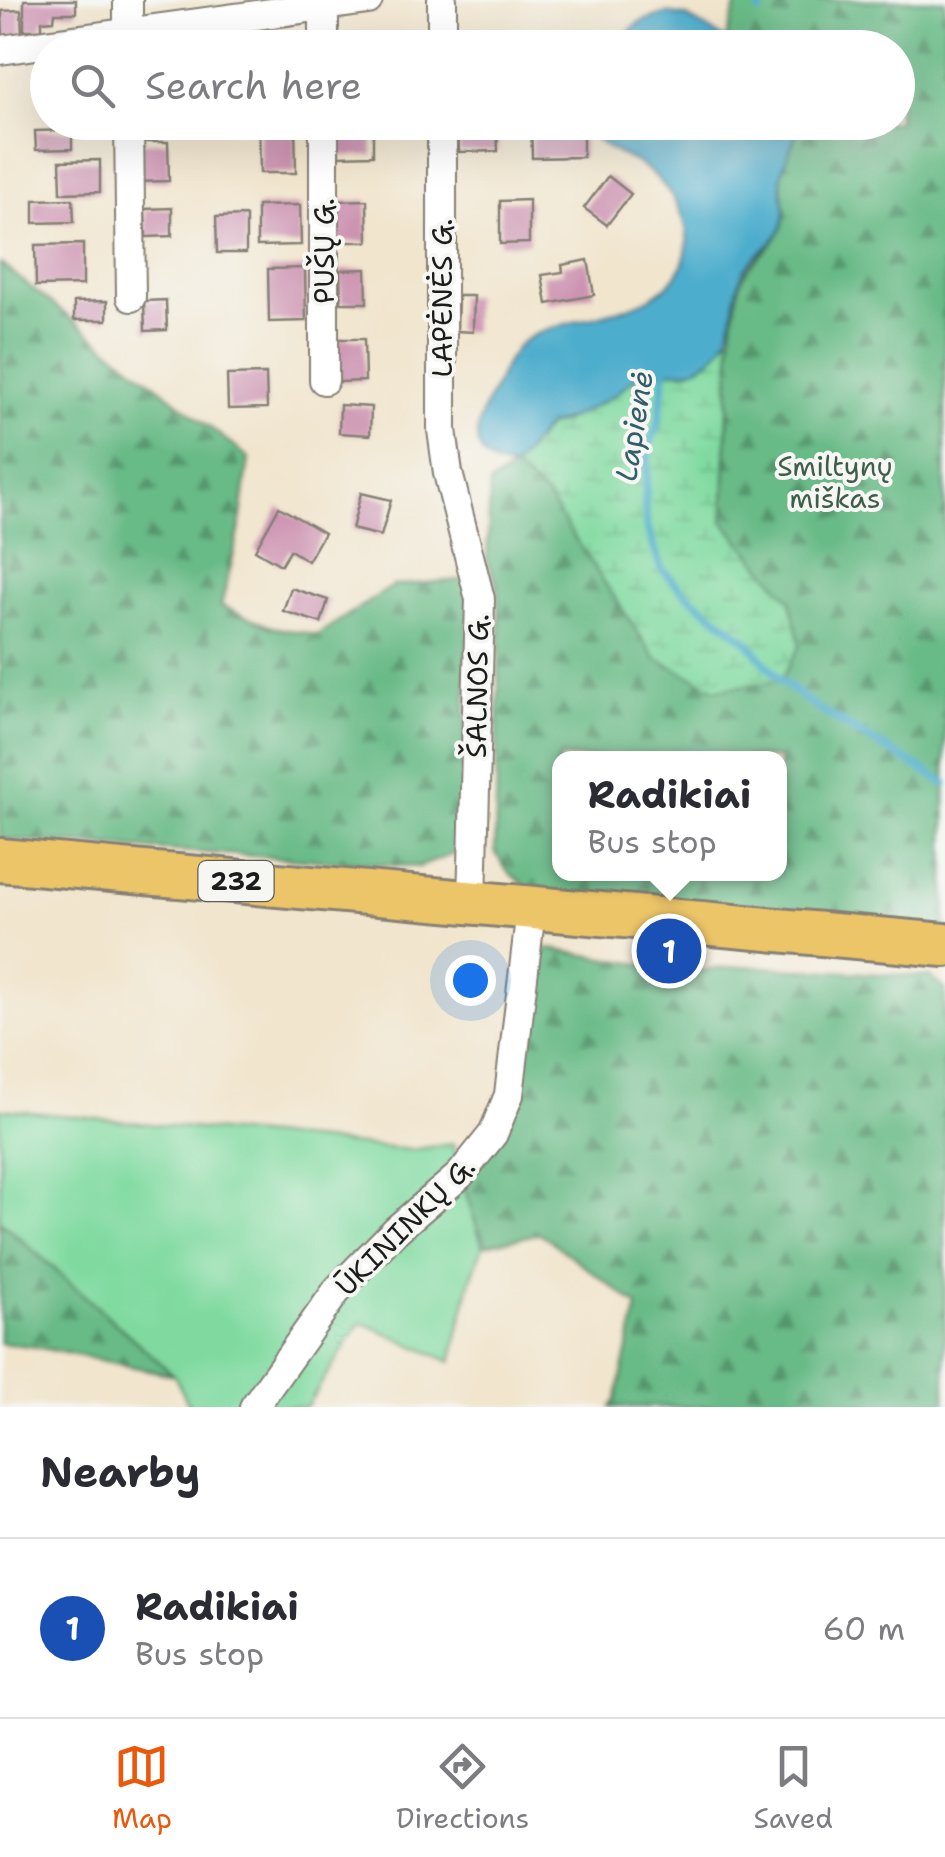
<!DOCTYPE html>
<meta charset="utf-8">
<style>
:root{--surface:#fff;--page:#f7f7f7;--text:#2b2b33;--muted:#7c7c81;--line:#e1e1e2;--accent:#ea580c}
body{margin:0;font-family:"Shantell Sans",sans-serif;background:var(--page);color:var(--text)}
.you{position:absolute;left:470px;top:980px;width:35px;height:35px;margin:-25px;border:8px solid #fff;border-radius:50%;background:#1a73e8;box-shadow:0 0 0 15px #1a73e833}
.badge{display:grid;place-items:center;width:65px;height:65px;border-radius:50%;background:var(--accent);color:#fff;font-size:32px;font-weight:700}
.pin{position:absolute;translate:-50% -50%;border:5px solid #fff;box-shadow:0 2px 10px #0006}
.popup{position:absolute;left:552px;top:751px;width:235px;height:130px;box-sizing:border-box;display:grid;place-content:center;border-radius:20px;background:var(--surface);filter:drop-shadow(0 2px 8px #0005);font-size:32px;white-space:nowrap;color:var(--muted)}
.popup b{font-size:38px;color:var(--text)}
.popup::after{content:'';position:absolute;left:50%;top:100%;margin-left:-20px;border:20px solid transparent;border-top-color:var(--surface)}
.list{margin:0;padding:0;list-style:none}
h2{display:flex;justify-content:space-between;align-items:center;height:130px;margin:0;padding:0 40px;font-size:42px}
h2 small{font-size:32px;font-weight:400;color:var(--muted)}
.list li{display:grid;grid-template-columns:65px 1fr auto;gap:30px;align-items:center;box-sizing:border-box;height:180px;padding:0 40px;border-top:2px solid var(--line)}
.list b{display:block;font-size:38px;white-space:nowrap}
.list p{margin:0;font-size:32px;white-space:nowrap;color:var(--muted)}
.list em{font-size:32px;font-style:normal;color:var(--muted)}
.icon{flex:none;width:55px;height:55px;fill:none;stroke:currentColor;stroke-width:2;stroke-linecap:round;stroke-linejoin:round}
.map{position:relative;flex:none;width:945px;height:1407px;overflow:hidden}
.search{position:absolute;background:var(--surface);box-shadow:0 10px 40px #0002;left:30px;right:30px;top:30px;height:110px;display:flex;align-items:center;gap:25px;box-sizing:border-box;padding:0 35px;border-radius:55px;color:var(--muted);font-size:38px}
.sheet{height:310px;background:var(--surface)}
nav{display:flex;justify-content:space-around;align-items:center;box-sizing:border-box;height:140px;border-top:2px solid var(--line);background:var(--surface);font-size:28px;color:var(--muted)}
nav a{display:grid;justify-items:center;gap:5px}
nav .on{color:var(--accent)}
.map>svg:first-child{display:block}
</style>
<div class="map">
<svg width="945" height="1407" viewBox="0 0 945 1407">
<defs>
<pattern id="forest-firs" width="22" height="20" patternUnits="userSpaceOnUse" patternTransform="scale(2.5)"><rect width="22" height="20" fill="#68ba86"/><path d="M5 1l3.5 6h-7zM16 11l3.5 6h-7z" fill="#55966d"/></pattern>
<pattern id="wetland-marsh" width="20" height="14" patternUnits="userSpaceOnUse" patternTransform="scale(2.5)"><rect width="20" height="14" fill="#80daa0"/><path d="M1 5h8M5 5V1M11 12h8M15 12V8" fill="none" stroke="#6eba89"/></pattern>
</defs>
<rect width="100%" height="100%" fill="#f6f6f2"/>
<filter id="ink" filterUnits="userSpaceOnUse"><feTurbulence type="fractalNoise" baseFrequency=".01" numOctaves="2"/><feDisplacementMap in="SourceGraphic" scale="20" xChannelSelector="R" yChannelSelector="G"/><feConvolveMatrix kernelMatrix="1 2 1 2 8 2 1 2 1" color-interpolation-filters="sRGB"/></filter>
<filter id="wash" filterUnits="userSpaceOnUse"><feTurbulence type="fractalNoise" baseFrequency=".0048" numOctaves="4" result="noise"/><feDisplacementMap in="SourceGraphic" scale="40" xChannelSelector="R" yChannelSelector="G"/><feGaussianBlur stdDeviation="2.25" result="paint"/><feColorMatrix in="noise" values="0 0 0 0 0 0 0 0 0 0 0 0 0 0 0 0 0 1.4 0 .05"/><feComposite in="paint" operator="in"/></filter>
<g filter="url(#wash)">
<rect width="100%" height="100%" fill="#f1e5ce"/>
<path fill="#80daa0" stroke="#4e7b5e" stroke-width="2.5" d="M0,1109l410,41 43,-6 30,102 -12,33 -20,83 -90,-40 -55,85h-116l-16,-32 -174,-154z"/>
<g fill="url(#forest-firs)" stroke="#426b51" stroke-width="2.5" fill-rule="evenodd">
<path d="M738,0h207v933l-412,-41 -26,-21 -12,-19 5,-223 -3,-45 -10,-24 3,-76 23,-16 33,27 109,163 135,-58 -67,-79c2,-39 4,-77 6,-116 1,-40 1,-78 10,-116 6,-29 33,-36 43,-62 7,-18 -1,-28 -1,-45 0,-21 16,-39 17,-59l100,-1v-74h-160l-12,-9zM559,758h220v116h-220z"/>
<path d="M0,263l249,195 -10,74 -18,74 50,21 46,8 76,-49 76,-7 -6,246 -10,29 -34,13 -419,-28z"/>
<path d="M538,947l149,25 59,-6 185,11 14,12v418h-334l5,-7 22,-94 -98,-73 -57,13 -23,-71 34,-26z"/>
<path d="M0,1221l174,154 -143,-29 -31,-3z"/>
</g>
<path fill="url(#wetland-marsh)" stroke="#4e7b5e" stroke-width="2.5" d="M731,336l-8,185 67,79 10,45 -19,36 -65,8 -61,-31 -109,-163 -33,-27 34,-42 11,-2 43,-21 34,-25 29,-10 20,4 18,-7z"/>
<g fill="#4dadcc" stroke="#346474" stroke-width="2.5">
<path d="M667,13l20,4 51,30h-125l25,-24z"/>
<path d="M589,123h209c-1,20 -17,38 -17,58 -1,17 8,27 1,45 -8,21 -29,27 -39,46 -17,36 1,68 -43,94 -20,11 -41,-2 -66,13 -6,4 -12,10 -18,15 -14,9 -53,29 -69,32l-34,42c-16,-1 -30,-7 -35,-24 -4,-16 6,-37 14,-51 8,-16 17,-41 32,-52 47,-31 154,-21 163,-94 4,-32 -22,-67 -48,-83 -20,-12 -44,-15 -50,-41z"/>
</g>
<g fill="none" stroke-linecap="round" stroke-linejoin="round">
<g stroke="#4dadcc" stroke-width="8">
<path d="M760,11l8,-11"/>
<path d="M666,362l-7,59 -11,28 -3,58 2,19 14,42 23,24 63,49 34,40 37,28 127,74"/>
<path d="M942,1407l3,-1"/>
</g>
</g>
<g id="blocks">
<g fill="#cd94b2">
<path d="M24,0h52v13h-21l-1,7 -12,1v9h-18z"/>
<path d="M21,10l1,26h-19l-1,-25z"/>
<path d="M572,34v14h-42v-13z"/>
<path d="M295,122l1,51h-36l-1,-50z"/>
<path d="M338,122h35v33l-34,1z"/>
<path d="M531,122h52v35l-51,1z"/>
<path d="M497,128l1,23 -39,1 -1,-23z"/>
<path d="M72,130v19l-36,1 -1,-19z"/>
<path d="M135,142h33l1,39 -33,1z"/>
<path d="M100,160v32l-39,1 -1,-32z"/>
<path d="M608,176l23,18 -24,31 -23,-17z"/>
<path d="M73,199l1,23 -40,1v-23z"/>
<path d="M367,200l1,42h-31l-1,-41z"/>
<path d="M529,200v43l-29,1v-43z"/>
<path d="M300,205l1,40 -44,1v-40z"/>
<path d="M172,208v28l-26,1 -1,-28z"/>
<path d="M246,216v37h-29l-1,-36z"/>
<path d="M83,244v41l-47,1 -1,-41z"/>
<path d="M588,260l6,35 -47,9 -5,-29 21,-3 -1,-7z"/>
<path d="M305,268l1,53 -37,1 -1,-53z"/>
<path d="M366,269l1,34h-26l-1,-33z"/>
<path d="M458,296h16l-1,36 -16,-1z"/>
<path d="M166,300l1,30 -22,1 -1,-30z"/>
<path d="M107,301v19h-33v-18z"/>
<path d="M338,339h26l1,42 -26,1z"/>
<path d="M266,374l1,34 -39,1 -1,-34z"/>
<path d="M340,405l31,2 -1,28 -31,-2z"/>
<path d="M361,493l30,7 -10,36 -29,-7z"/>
<path d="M279,507l45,26 -16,28 -18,-11 -9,15 -26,-15z"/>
<path d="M291,588l37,12 -7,23 -38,-12z"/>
</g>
</g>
</g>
<g filter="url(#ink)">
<use href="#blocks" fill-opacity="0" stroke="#868075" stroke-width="2.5"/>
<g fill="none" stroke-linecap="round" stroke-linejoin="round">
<defs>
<g id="street">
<path d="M128,0v46"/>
<path d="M324,0v48"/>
<path d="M442,0v48"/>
<path d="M0,50l368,-50"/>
<path d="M129,122l2,175"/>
<path d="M324,122v258"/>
<path d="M442,122v308l6,43 32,126 -8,304"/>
<path d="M254,1407l84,-118 58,-59 64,-55 33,-41 16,-39 22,-185"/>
</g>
<path id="primary" d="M0,860l945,85"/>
</defs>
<use href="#street" stroke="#868075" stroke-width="32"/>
<use href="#primary" stroke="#868075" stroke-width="48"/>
<use href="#street" stroke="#fff" stroke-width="28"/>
<use href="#primary" stroke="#edc569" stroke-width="42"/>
</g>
</g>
<g text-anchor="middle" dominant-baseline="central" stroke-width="8" stroke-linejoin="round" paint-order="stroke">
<rect fill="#f6f6f2" stroke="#5d5d5c" stroke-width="2.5" x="198.5" y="861" width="75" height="40" rx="8"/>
<g font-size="25" font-weight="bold" fill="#1c1c1c">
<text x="236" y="881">232</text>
</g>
<g font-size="28" fill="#1c1c1c" stroke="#f6f6f2">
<text transform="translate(324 251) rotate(-90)">PUŠŲ G.</text>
<text transform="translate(442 298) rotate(-90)">LAPĖNĖS G.</text>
<text transform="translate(477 686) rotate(-89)">ŠALNOS G.</text>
<text transform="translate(405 1226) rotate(-45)">ŪKININKŲ G.</text>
</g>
<g font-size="28" fill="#3f5e4a" stroke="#f6f6f2">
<text x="835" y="466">Smiltynų<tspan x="835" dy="32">miškas</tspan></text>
</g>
<g font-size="30" font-style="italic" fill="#325d6b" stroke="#f6f6f2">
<text transform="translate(634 426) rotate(-81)">Lapienė</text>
</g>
</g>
</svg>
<div class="you"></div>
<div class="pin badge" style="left:669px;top:951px;background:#1a4fb4">1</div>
<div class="popup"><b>Radikiai</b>Bus stop</div>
<div class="search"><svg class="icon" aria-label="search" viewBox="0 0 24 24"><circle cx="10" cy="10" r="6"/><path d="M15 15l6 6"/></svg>Search here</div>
</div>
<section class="sheet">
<h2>Nearby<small></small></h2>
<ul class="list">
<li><span class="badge" style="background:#1a4fb4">1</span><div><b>Radikiai</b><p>Bus stop</p></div><em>60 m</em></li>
</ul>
</section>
<nav>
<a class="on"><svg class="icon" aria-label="map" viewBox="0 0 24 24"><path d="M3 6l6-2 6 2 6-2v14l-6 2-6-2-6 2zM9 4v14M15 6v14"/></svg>Map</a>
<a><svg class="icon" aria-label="directions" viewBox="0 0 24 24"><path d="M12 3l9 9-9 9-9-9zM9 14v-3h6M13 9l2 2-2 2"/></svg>Directions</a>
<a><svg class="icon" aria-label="saved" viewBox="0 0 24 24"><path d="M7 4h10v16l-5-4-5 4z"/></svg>Saved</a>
</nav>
